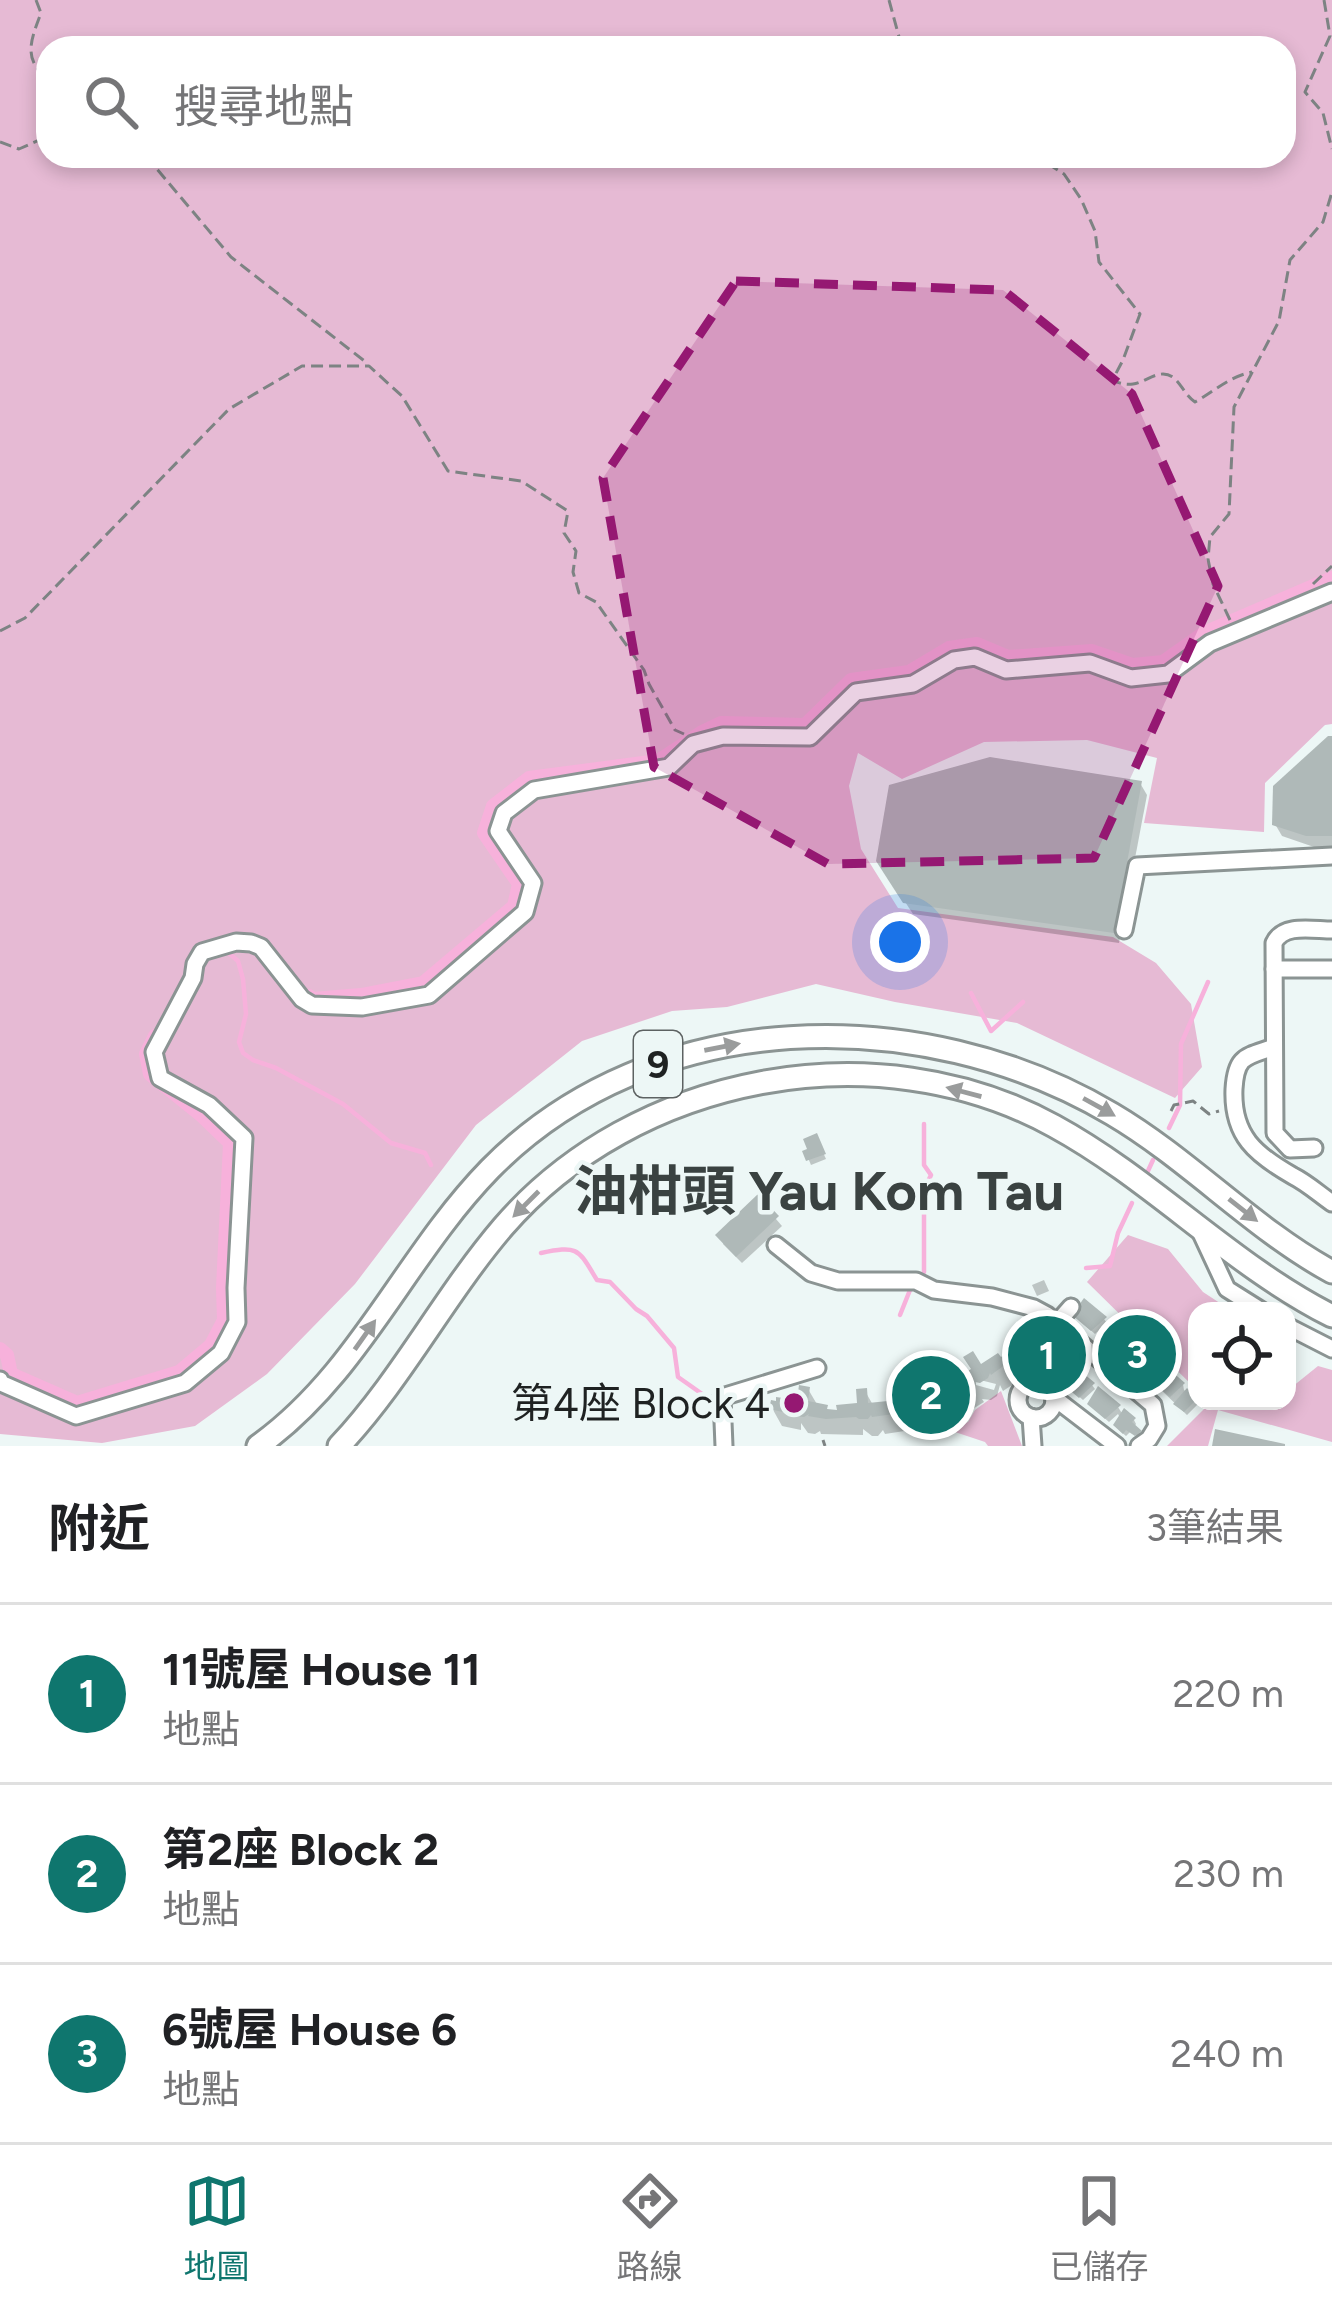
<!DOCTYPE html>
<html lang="zh-TW">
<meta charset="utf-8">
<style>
:root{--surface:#fff;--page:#f6f6f6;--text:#202124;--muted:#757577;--line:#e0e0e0;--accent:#0f766e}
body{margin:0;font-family:Figtree,"Noto Sans TC",sans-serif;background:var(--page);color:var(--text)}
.controls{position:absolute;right:36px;bottom:36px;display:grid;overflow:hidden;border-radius:24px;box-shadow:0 6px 18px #0003}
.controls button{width:108px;height:108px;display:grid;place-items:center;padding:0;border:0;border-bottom:3px solid var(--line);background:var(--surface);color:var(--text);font:60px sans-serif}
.you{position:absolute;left:900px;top:942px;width:42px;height:42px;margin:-30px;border:9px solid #fff;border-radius:50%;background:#1a73e8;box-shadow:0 0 0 18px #1a73e833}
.badge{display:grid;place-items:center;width:78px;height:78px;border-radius:50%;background:var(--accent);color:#fff;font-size:39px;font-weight:700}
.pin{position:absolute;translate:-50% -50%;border:6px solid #fff;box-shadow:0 3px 12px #0006}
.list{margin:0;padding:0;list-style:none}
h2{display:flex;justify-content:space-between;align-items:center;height:156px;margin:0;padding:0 48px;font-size:51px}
h2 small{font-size:39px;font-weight:400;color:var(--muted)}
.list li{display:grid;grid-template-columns:78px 1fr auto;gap:36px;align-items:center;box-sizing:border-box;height:180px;padding:0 48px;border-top:3px solid var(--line)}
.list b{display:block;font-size:45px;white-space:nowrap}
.list p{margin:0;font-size:39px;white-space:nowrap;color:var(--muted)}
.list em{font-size:39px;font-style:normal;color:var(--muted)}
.icon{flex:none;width:66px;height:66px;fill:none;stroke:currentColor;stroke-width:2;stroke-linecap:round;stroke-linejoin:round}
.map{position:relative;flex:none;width:1332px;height:1446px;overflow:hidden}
.search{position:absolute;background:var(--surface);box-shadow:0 6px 18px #0003;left:36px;right:36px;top:36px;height:132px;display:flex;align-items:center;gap:30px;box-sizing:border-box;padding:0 42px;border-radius:36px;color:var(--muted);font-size:45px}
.sheet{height:696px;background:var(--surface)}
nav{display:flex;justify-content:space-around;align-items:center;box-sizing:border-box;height:168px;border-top:3px solid var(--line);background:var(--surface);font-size:33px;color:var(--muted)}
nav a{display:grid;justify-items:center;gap:6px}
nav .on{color:var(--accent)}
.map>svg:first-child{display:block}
</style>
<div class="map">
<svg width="1332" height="1446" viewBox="0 0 1332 1446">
<rect width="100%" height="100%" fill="#edf7f6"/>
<g fill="#e6bad4" fill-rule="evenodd">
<path d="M0,0h1332v724l-7,1 -60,58 -1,49 -120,-9 13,-65 -70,-18 -103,2 -82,37 -44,-26 -9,33 12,63 37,59 215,29 43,26 35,41 11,63 -27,31 -158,-75 -122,-21 -79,-18 -89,23 -55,4 -90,30 -106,84 -121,159 -88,90 -72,52 -93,17 -102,-9zM48,48h1236v108h-1236z"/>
<path d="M1128,1235l40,14 35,43 29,19h-35v79l-110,-108z"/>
<path d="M1318,1366l14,4v72l-114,-32 -10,36h-41l43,-43 -1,-2h59l3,3 16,-3v-10z"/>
<path d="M1001,1391l21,55h-34l-3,-4 -39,-13 22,-7 7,-12z"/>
</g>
<g fill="#0003" fill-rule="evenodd">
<path d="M1332,739v108h-18l-32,-11 -7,-12z"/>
<path d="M1140,783l7,12 -28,148 -206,-29 -27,-41z"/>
<path d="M816,1137l10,22 -15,6 -5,-12z"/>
<path d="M758,1198l24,28 -40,37 -19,-19z"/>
<path d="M1044,1280l5,11 -12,5 -5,-11z"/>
<path d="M1104,1319l3,4 -12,11 -16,-14z"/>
<path d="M1130,1341l3,4 -12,11 -16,-14z"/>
<path d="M1054,1353l17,19 21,13 3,4 -12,11 -16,-14v-10l-5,-4 -5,6 -17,-13z"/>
<path d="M1004,1359l14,22 -15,10 -3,-6 -3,11 -6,4 -9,-1 2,3 -13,8 -24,9 -3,-4 -4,8 -6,2 -5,-2 -18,7 -26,4 -2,-4 -5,6h-6l-9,-7v6l-42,-1 -1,-3 -5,3 -7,-1 -7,-10v7l-19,-4 -10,-18 27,-5 9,-14 10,17 8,1 3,5 31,-6 5,-15 8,14 16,4 39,-17 19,-1 33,-23zM976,1379l20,5 -2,6 -18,-5z"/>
<path d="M1128,1360l29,3 2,4 -11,11z"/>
<path d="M1183,1384l1,6 14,14 -11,11 -30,-29z"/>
<path d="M1118,1407l5,8 11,5 2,4 -2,3 6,6 -3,3 -6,-5 -5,5 -7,-6 2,-10 -3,-6 -9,8 -16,-14z"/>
</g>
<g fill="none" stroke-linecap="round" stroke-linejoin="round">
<g stroke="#f7b1db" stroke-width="4.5">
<path d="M224,949l14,12 5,18 3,35 -7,28 4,11 10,7 23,8 67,36 48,39 34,10 6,12"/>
<path d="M971,993l20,38 32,-29"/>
<path d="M924,1124v41l7,10 -7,15v82"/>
<path d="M1169,1128l11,-23 1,-61 27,-62"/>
<path d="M1147,1173l6,-13"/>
<path d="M541,1253c38,-8 37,-4 56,27l13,2 26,27 11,7 27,32 4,29 27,19"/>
<path d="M1086,1268l24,-2 8,-33 14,-30"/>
<path d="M900,1315l10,-25"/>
</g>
<g stroke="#f7b1db" stroke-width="14">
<path d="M309,996l4,3 48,-4 62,-12 91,-77 5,-22 -35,-51 9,-27 36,-28 129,-17 44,-29 19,-9 84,2 46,-45 58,-8 40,-24 28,-4 31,13 84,-6 41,14 30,-3 41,-29 128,-55"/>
<path d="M0,1349l7,6 4,19 66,29 102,-31 32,-27 13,-25 -1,-32 7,-145 -29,-28 -51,-41 -4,-20 9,-18"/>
</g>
</g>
<g fill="#afb9b8">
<path d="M1328,736h4v100h-26l-34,-11 1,-39z"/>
<path d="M990,757l152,24 -28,152 -211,-30 -27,-42 13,-76z"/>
<path d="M817,1133l9,21 -20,7 -4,-10 5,-2 -4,-10z"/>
<path d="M758,1194l21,22 -43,41 -21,-22z"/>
<path d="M1084,1298l23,19 -16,14 -19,-16z"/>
<path d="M1110,1320l23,19 -16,14 -19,-16z"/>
<path d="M1136,1342l23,19 -15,14 -19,-16z"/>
<path d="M1046,1343l22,18 -15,15 -19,-16z"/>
<path d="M973,1351l8,13 17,-11 3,4 3,-2 6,6 -19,14 -1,-2 -2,5 -8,5 -5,-1 1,2 -15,9 -28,8 -2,4 -9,3 -5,-2 -16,7 -29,4 -1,-2 -3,4h-9l-3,-2 -30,2 -18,-3 1,-2 -5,3 -9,-1 -3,-5v3l-23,-5 2,-9 5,1v-4l21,3 2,-15 11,2 -2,14 20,4 -1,4 10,1 -1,-5 21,-2 -1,-14 11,-1 1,15 20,-2 1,5 9,-2 -2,-5 20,-6 -5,-14 11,-4 5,15 19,-7 2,5 8,-4 -2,-4 17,-11 -8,-12z"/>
<path d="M1072,1364l23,19 -16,15 -19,-16z"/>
<path d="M1163,1364l22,19 -15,14 -19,-16z"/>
<path d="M1098,1386l23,19 -16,14 -18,-15z"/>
<path d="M1187,1388l10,11 -13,13 -11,-8z"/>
<path d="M1124,1408l12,10 -4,4 10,9 -7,5 -9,-6 -3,4 -10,-9z"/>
<path d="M1215,1429l70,15v2h-73z"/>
</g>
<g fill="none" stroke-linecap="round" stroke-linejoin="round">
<defs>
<g id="minor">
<path d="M1124,930l13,-64 195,-10"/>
<path d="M1274,969h58"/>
<path d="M1274,1047c-28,10 -38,8 -40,42 -2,47 22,66 59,87 14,7 26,18 39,27"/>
<path d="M1314,1148l-24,1 -15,-16 -1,-190c9,-20 39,-13 58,-13"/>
<path d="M1200,1231l27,58 35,22"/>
<path d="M776,1245l35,28 27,8h78l18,9 58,7 42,11 13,7 106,90 4,21 -8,13 -10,7"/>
<path d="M1287,1326l45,23"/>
<path d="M1042,1340l29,-33"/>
<path d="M0,1380l1,3 75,33 109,-33 36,-30 16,-31 -1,-34 8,-150 -35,-33 -49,-27 -6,-26 39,-74 2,-14 7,-12 34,-10 15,1 10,4 41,52 10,6 50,2 67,-12 96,-83 8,-29 -35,-52 6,-18 30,-23 135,-23 24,-23 30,-8 87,1 46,-45 57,-8 41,-24 21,-3 31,13 84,-7 41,15 37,-4 42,-31 122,-51"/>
<circle cx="1036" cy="1400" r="18"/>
<path d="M1053,1397l64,49"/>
<path d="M1031,1417l2,29"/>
<path d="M724,1446l-2,-49 95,-29"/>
</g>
<g id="highway">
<path d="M258,1446c101,-72 147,-190 232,-277 161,-164 431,-168 622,-55 78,46 141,115 220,158"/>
<path d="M339,1446c63,-67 105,-150 164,-219 131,-152 373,-199 551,-101 99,54 177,139 278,190"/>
</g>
</defs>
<use href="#minor" stroke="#8b9493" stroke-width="21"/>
<use href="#highway" stroke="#8b9493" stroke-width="27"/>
<g stroke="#7d8383" stroke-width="3" stroke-dasharray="12 6" stroke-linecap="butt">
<path d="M36,0l5,13c-10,27 -19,46 7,66"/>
<path d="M889,0l13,48"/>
<path d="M1324,0l6,36 -25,56 18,21 9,36"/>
<path d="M0,142l19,7 29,-13"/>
<path d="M146,156l85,101 136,106"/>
<path d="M1014,156l12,4 13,-2 25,16 17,25 14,32 4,31 41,52 -17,46 -11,21c9,2 13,4 21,3 14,-2 27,-17 41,-6 8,7 11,17 21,24 21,-12 34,-25 57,-30"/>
<path d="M1313,584l19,-18"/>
<path d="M1230,620l-17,-36 -5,-25 2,-22 19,-23 5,-107 45,-86 11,-61 33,-38 9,-30"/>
<path d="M0,631l25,-13 204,-209 73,-43h67l33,30 46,75 73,10 47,30 -4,22 12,18 -3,21 6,21 17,9 48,68 5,14 26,46 9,4"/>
<path d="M1171,1111l3,-6 19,-4 16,13 10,-3"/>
<path d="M823,1440l2,6"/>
</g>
<use href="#minor" stroke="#fff" stroke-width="15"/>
<use href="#highway" stroke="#fff" stroke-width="21"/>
</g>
<defs><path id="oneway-solid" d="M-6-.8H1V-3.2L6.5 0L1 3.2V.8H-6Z" transform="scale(3)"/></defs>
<g fill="#9a9c9c">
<use href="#oneway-solid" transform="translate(722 1047) rotate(-11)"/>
<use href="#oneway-solid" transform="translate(964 1092) rotate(-165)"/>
<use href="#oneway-solid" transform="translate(1099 1107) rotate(29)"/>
<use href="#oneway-solid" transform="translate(526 1204) rotate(135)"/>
<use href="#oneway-solid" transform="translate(1243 1210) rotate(38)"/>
<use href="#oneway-solid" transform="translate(365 1335) rotate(-55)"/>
</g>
<path fill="#951872" fill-opacity="0.2" stroke="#951872" stroke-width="9" stroke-dasharray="24 15" stroke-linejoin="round" d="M736,281l267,9 129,104 86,192 -124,272 -266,6 -174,-97 -51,-289z"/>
<circle fill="#951872" stroke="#edf7f6" stroke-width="4.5" cx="794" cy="1403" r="12"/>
<g text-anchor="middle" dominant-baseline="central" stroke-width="9" stroke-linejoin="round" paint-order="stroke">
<rect fill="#edf7f6" stroke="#5d6262" stroke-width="3" x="634" y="1031" width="48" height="66" rx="9"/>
<g font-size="39" font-weight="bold" fill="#1f2222">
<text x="658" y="1064">9</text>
</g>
<g font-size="42" fill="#1f2222" stroke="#edf7f6" text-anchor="end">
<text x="770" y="1403">第4座 Block 4</text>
</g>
<g font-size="54" font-weight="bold" fill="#3a4241" stroke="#edf7f6">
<text x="819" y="1191">油柑頭 Yau Kom Tau</text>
</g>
</g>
</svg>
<div class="controls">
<button><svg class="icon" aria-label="locate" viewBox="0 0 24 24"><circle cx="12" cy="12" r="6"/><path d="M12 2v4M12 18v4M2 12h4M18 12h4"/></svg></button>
</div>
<div class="you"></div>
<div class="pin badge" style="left:1047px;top:1355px">1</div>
<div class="pin badge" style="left:931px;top:1395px">2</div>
<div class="pin badge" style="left:1137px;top:1354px">3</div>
<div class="search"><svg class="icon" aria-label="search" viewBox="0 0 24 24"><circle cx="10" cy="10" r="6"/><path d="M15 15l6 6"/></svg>搜尋地點</div>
</div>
<section class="sheet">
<h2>附近<small>3筆結果</small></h2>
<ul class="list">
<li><span class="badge">1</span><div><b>11號屋 House 11</b><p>地點</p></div><em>220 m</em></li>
<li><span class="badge">2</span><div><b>第2座 Block 2</b><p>地點</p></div><em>230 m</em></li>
<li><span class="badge">3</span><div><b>6號屋 House 6</b><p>地點</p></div><em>240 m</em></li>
</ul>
</section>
<nav>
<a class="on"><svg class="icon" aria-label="map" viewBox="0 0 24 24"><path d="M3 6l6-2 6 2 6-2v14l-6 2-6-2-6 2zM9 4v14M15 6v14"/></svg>地圖</a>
<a><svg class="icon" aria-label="directions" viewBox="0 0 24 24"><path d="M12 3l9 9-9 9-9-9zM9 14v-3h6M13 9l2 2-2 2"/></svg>路線</a>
<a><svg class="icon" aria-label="saved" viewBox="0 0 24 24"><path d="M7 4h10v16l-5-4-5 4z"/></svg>已儲存</a>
</nav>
